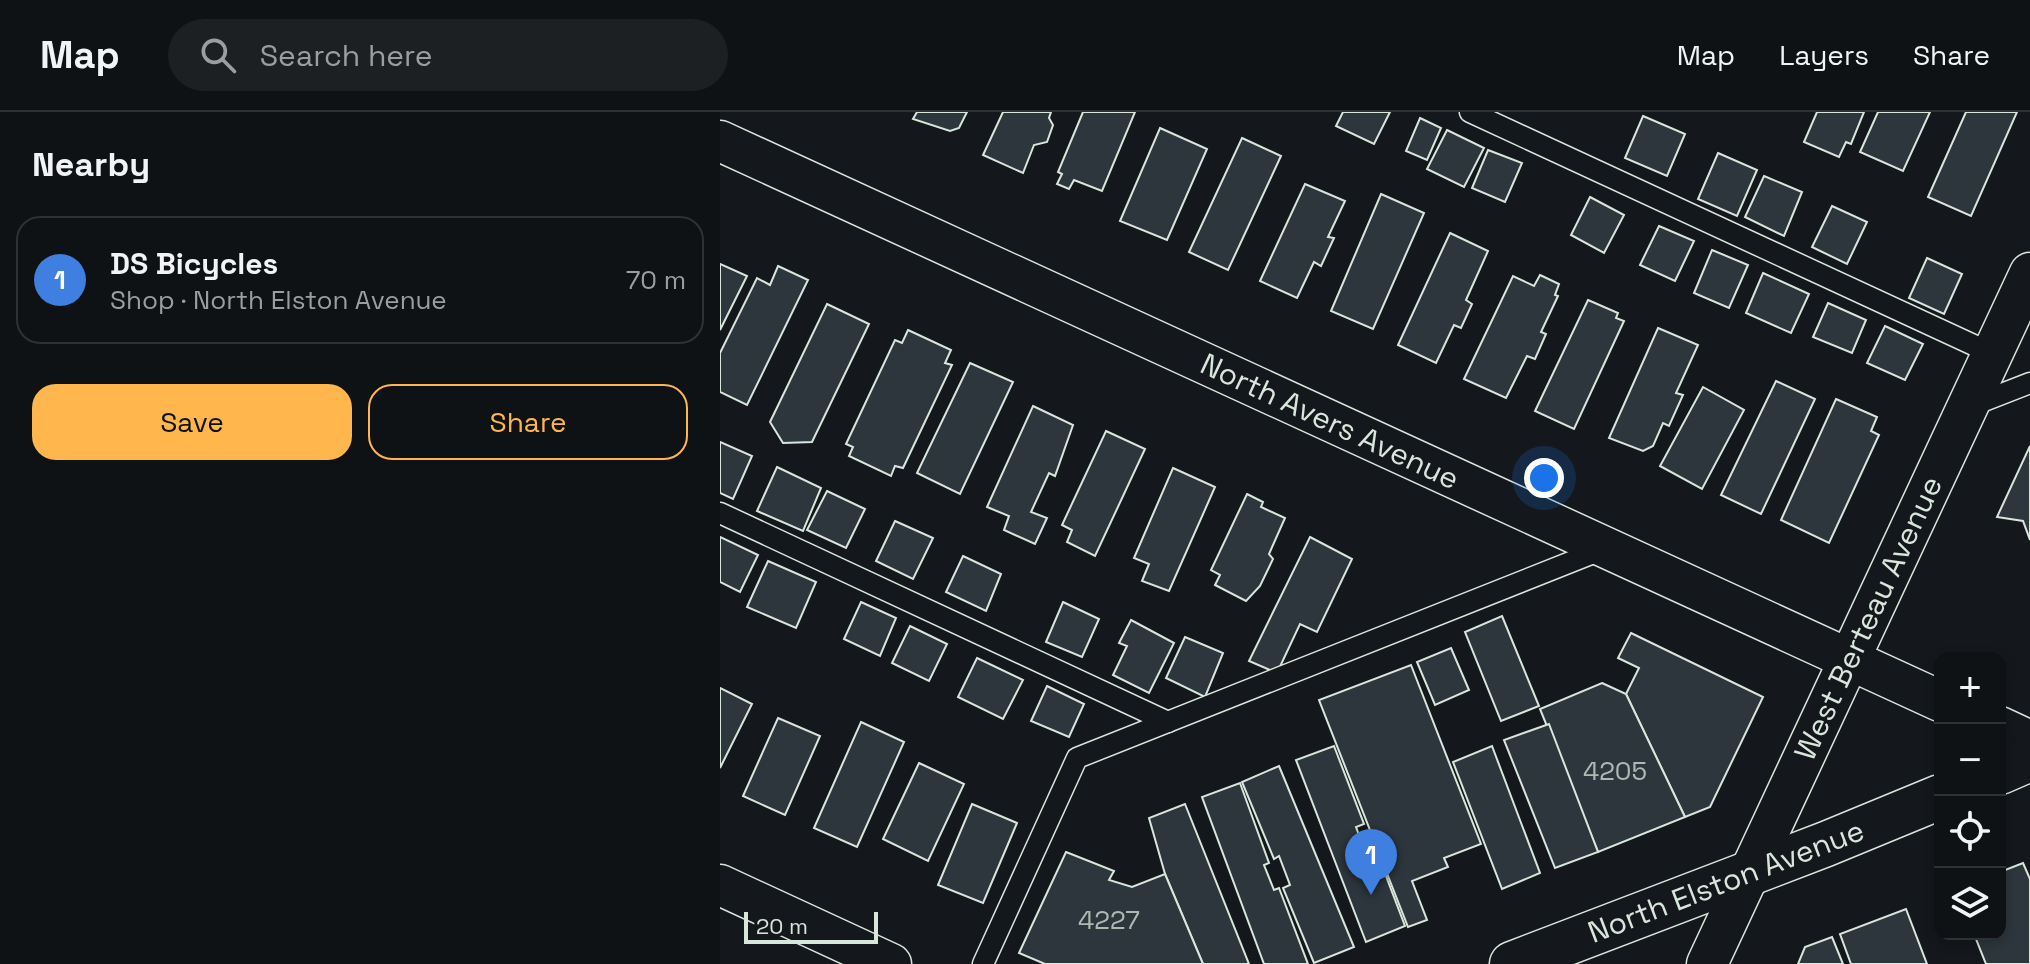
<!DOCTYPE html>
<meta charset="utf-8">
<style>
:root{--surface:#0f1215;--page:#1d2022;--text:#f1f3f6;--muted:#9b9ea0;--line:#2f3234;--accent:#ffb74d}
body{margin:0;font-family:"Space Grotesk",sans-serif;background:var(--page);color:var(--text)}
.controls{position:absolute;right:24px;bottom:24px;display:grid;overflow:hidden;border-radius:16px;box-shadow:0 4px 12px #0003}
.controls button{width:72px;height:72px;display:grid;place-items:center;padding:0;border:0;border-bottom:2px solid var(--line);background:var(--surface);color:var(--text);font:40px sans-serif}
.scale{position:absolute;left:24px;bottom:20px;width:134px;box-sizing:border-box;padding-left:8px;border:4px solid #d8e6dc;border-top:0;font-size:22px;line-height:28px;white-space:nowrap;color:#d8e6dc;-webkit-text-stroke:6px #14181c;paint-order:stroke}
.you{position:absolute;left:824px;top:366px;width:28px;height:28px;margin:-20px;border:6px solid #fff;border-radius:50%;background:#1a73e8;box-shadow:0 0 0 12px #1a73e833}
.badge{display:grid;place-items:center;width:52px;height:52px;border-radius:50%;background:var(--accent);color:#fff;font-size:26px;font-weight:700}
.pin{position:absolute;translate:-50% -66px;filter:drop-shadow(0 2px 4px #0008)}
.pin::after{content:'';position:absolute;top:42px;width:28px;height:24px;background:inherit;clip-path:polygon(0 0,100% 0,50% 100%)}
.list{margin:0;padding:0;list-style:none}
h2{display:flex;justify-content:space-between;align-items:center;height:104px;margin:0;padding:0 32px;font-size:34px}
h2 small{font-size:26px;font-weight:400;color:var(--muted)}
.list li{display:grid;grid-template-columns:52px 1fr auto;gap:24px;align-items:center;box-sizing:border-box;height:128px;margin:0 16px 16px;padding:0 16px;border:2px solid var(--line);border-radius:24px}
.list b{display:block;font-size:30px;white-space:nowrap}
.list p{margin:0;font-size:26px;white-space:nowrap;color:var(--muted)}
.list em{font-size:26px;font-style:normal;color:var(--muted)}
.actions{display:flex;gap:16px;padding:24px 32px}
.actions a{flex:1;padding:18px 0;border:2px solid var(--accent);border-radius:24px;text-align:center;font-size:28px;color:var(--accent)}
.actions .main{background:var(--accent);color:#111}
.icon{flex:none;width:44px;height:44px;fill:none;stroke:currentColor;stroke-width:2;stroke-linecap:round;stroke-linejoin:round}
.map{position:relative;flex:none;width:1310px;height:852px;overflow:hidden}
header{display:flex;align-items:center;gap:48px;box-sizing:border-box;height:112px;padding:0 40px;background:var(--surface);border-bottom:2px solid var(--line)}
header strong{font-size:38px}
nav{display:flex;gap:44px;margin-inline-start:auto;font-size:28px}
.search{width:560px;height:72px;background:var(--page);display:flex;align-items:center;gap:20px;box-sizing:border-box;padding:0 28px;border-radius:44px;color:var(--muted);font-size:30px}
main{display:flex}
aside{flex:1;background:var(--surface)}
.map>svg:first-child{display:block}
</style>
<header>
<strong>Map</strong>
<div class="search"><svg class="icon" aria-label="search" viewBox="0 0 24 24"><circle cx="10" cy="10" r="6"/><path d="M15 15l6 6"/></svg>Search here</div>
<nav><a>Map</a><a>Layers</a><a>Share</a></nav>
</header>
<main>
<aside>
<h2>Nearby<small></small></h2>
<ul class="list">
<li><span class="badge" style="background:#3f7fe0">1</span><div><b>DS Bicycles</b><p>Shop · North Elston Avenue</p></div><em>70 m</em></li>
</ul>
<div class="actions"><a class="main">Save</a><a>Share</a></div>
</aside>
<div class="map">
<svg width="1310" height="852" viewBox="0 0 1310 852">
<rect width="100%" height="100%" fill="#14181c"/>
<g fill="#2c363c" stroke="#d8e6dc" stroke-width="2">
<path d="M197,0h50l-8,16 -9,3 -37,-12z"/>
<path d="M283,0h48l-2,6 4,7 -6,17 -13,3 -11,28 -40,-18z"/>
<path d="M363,0h52l-33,79 -28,-11 -5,9 -12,-5 5,-10 -4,-2z"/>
<path d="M623,0h47l-16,32 -38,-18z"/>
<path d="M1097,0h47l-13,32 -5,-2 -7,15 -35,-15z"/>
<path d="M1158,0h52l-27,59 -43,-19z"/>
<path d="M1246,0h51l-46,104 -43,-19z"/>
<path d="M923,4l42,18 -18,42 -42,-18z"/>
<path d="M700,6l21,10 -14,32 -21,-9z"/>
<path d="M440,16l47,21 -40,91 -47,-19z"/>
<path d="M727,18l37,18 -20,39 -37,-18z"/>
<path d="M522,26l39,18 -53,114 -39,-18z"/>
<path d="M768,38l34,13 -17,39 -33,-14z"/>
<path d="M998,41l39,17 -20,46 -39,-17z"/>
<path d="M1044,64l38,16 -18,44 -39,-19z"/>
<path d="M585,72l40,17 -17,36 6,1 -13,28 -7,-4 -17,36 -37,-17z"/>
<path d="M661,82l43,19 -51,116 -42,-18z"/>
<path d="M870,85l34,18 -20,38 -33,-18z"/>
<path d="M1112,94l35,16 -20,42 -35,-17z"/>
<path d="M939,114l35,15 -19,40 -35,-16z"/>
<path d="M730,121l38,18 -22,49 6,4 -11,24 -7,-3 -18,38 -38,-18z"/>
<path d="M992,138l36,15 -19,43 -35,-15z"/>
<path d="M1207,146l35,16 -18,40 -35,-16z"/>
<path d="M0,152l27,12 -27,54z"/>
<path d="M58,154l30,14 -61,125 -27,-13v-39l37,-75 13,7z"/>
<path d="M1043,161l46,21 -18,39 -45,-20z"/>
<path d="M820,163l19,9 -4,11 3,1 -17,36 5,2 -11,25 -8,-3 -21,42 -42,-19 49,-103 21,10z"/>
<path d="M868,188l30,13 -2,5 8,3 -50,108 -39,-18z"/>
<path d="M1108,191l38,17 -14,33 -39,-16z"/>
<path d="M107,192l42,20 -57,118 -29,1 -13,-21z"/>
<path d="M1165,214l38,18 -18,36 -38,-17z"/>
<path d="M938,216l40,17 -22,48 7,2 -14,31 -6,-3 -10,23 -10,5 -34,-13z"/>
<path d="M188,218l43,20 -6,13 7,2 -49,103 -8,-2 -4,10 -42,-20 4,-9 -7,-3 49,-104 7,3z"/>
<path d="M250,251l43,19 -53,112 -43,-21z"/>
<path d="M1056,269l39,18 -54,115 -40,-19z"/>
<path d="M983,275l41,23 -42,79 -42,-23z"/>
<path d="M1116,287l41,18 -6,14 8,4 -50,108 -48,-23z"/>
<path d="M313,294l40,19 -18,51 -6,-3 -18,39 16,6 -12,26 -31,-14 5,-14 -22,-9z"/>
<path d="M386,319l39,18 -50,107 -28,-14 5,-12 -10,-5z"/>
<path d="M0,330l32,14 -19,43 -13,-6z"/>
<path d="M1310,334v94l-7,-19 -26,-4z"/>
<path d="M57,355l44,21 -18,43 -46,-20z"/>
<path d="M453,356l42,19 -46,104 -27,-10 7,-17 -15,-6z"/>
<path d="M107,379l38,18 -19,39 -39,-18z"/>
<path d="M527,382l16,8 -2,5 24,11 -16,36 4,5 -13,27 -14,15 -31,-16 5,-10 -9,-5z"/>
<path d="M175,409l38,17 -20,41 -37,-18z"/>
<path d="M0,425l38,18 -18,37 -20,-10z"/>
<path d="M590,425l42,22 -35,73 -17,-8 -23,49 -28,-12z"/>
<path d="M243,444l38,18 -15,37 -40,-19z"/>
<path d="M48,449l48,21 -20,46 -49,-21z"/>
<path d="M141,490l35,16 -16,38 -36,-17z"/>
<path d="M343,490l36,17 -17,38 -36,-15z"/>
<path d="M782,504l37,90 -38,15 -36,-89z"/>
<path d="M411,508l43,23 -25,50 -36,-18 14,-29 -8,-3z"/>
<path d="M190,514l37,18 -18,37 -37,-18z"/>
<path d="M911,521l132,64 -53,110 -25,10 -59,-123 13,-26 -21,-10z"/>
<path d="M465,525l38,16 -18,44 -39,-19z"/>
<path d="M731,536l18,42 -34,15 -18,-43z"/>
<path d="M257,546l46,22 -20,39 -45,-22z"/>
<path d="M691,553l70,179 -37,14 4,9 -36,14 15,39 -19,7 -89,-227z"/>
<path d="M882,571l24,11 59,123 -87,35 -58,-143z"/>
<path d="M327,574l37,18 -15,33 -38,-16z"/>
<path d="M0,576l32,16 -32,64z"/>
<path d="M58,606l42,18 -35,79 -42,-19z"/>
<path d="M141,610l43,20 -47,105 -43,-19z"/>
<path d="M829,612l49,128 -43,16 -51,-128z"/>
<path d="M614,634l30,78 -8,3 10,26 10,-3 29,76 -39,16 -70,-182z"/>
<path d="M772,634l48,127 -38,16 -49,-127z"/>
<path d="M199,651l45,21 -36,77 -45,-22z"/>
<path d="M559,654l75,181 -40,16 -31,-75 7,-3 -11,-29 -5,3 -32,-77z"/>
<path d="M520,671l29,80 -5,2 10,25 5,-2 29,76h-44l-62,-167z"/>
<path d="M252,692l45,19 -34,80 -45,-18z"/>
<path d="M465,692l64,160h-46l-38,-90 -16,-56z"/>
<path d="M346,740l48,19 -5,9 23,7 33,-13 38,90h-158l-26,-11z"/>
<path d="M1303,751l7,16v85h-44l-12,-30h26v-62z"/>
<path d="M1186,797l21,55h-76l-11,-30z"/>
<path d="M1112,825l11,27h-45l7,-17z"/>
</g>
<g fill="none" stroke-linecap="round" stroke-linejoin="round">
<defs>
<g id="service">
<path d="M750,0l523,242"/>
<path d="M1251,294l59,-23"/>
<path d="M0,401l448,209"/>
<path d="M263,852l94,-206 529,-210"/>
</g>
<g id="minor">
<path d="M0,29l1220,560"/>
<path d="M1280,615l30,14"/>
<path d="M0,773l171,79"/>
<path d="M987,852l323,-691"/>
</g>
<g id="secondary">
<path d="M1280,660l30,-13"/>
<path d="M792,852l314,-120 114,-47"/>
</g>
</defs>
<use href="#service" stroke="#d8e6dc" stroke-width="23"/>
<use href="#minor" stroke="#d8e6dc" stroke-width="43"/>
<use href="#secondary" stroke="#d8e6dc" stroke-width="47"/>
<use href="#service" stroke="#14181c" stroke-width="20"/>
<use href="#minor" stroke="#14181c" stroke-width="40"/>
<use href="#secondary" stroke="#14181c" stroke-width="44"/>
</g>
<g text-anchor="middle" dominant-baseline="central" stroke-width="6" stroke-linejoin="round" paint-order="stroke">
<g font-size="26" fill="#adbab4">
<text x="895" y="659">4205</text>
<text x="389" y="808">4227</text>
</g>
<g font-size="30" fill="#d8e6dc" stroke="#14181c">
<text transform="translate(610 309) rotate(25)">North Avers Avenue</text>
<text transform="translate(1148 506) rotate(-65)">West Berteau Avenue</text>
<text transform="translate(1006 769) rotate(-21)">North Elston Avenue</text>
</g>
</g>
</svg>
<div class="controls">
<button>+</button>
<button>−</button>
<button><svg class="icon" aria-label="locate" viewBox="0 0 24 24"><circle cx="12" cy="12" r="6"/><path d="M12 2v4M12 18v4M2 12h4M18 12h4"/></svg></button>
<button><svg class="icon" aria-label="layers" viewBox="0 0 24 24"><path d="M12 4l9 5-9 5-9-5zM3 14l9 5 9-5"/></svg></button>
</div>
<div class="scale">20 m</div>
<div class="you"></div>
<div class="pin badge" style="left:651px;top:783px;background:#3f7fe0">1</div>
</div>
</main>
